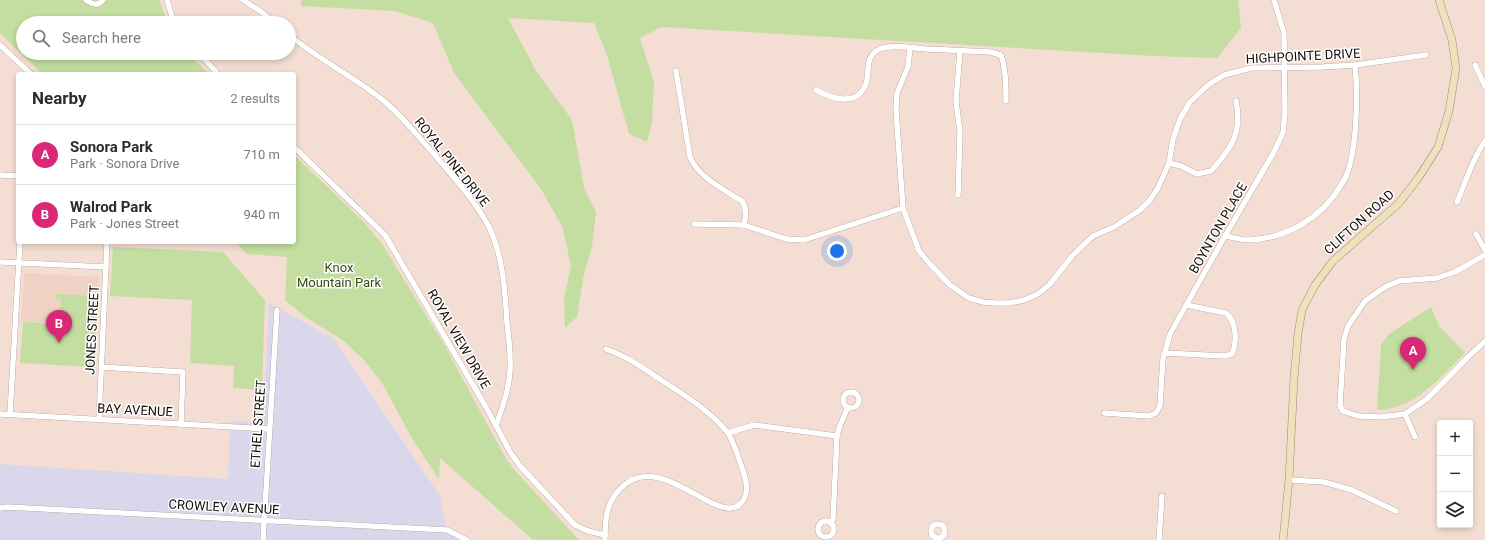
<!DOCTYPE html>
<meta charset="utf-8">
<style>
:root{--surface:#fff;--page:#f7f7f7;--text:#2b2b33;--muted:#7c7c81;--line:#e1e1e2;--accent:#db2777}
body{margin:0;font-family:Roboto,sans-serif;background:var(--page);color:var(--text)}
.controls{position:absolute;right:12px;bottom:12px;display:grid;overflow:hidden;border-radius:4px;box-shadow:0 2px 6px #0003}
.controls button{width:36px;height:36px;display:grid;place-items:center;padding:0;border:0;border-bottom:1px solid var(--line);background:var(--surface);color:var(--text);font:20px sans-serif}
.you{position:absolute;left:837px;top:251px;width:14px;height:14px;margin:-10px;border:3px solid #fff;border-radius:50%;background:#1a73e8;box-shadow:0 0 0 6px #1a73e833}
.badge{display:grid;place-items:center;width:26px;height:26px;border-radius:50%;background:var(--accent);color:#fff;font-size:13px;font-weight:700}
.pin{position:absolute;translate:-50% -33px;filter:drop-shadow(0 1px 2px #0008)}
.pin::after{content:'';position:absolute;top:21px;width:14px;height:12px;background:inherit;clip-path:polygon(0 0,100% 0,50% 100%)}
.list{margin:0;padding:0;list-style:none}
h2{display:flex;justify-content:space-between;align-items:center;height:52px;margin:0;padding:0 16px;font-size:17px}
h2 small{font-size:13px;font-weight:400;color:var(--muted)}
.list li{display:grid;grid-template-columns:26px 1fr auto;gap:12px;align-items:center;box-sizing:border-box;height:60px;padding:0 16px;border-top:1px solid var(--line)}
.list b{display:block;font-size:15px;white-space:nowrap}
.list p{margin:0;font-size:13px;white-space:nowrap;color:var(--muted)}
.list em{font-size:13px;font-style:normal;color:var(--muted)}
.icon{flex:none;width:22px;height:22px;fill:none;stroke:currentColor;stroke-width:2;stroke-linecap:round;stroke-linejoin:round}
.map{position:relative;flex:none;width:1485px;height:540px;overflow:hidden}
.search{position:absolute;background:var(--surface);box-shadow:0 2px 6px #0003;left:16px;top:16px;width:280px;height:44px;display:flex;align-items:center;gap:10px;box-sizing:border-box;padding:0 14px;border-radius:22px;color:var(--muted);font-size:15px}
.panel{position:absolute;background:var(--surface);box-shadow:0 2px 6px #0003;left:16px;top:72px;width:280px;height:172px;border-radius:4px}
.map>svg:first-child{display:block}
</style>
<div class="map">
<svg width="1485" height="540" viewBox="0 0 1485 540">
<rect width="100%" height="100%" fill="#f4ded3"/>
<path fill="#efd2c3" d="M24,273l75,4 -1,19 -34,-2 -1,29 -42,-2z"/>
<path fill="#dad6ec" d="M269,303l65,36 106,157 7,34 20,10h-467v-76l228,15 2,-58 33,1z"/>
<g fill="#c3dea0">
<path d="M0,0h159l9,23h-145v30h164l22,21h-167l-42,-41z"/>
<path d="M301,0h937l3,28 -24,30 -63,-2 -493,-29 -21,11 14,44 -2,39 -5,21 -18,-8 -22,-79 -13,-32 -86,-5 27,51 37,51 12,68 12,24 -4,34 -9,33 -6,38 -12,11 -1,-28 7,-35 -9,-39 -21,-37 -87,-116 -21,-50 -38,-12 -94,-5z"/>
<path d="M294,155l70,67 18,22 64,104 60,111 13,16 60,65h-46l-93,-82 -1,21 -26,-39 -31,-57 -18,-23 -20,-19 -37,-23 -22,-18 2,-43 -41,-3 -10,-12h58z"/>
<path d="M113,247l110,5 42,48 -3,90 -29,-2 1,-22 -44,-3 2,-63 -82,-4z"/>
<path d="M56,294l42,2 -4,71 -74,-4 3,-41 27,1 1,-9 9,1 1,-16h-5z"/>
<path d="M1431,307l8,19 26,27c-26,25 -49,56 -88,57l4,-66 8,-10z"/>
</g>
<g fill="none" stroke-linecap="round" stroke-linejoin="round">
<defs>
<g id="street">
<path d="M86,0c6,4 12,7 17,0"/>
<path d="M167,0l7,23"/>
<path d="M243,0l20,13 12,10"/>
<path d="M289,35c28,23 61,40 90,62 20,15 37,37 54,56 19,23 41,46 55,72 15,30 17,65 19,98 2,15 4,32 3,48 -1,19 -8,37 -14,55"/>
<path d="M0,45l31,29"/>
<path d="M910,48l-2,19 -11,26 -1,18 7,97 16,43 11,13 20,21 19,13 14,4 12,1h15l14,-3 14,-6 12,-10 22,-28 21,-20 21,-9 26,-17 10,-10 8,-12 11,-25 4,-24 7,-20 10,-17 18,-17 16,-10 27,-7 71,-1 33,-2 71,-10"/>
<path d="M199,53l19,21"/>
<path d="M1475,65l10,21"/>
<path d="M676,71l14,86c9,21 33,32 52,44 5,8 4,15 2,24"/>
<path d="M816,90c16,9 41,17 50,-6 4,-13 -2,-28 14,-35 11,-5 34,-1 46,0 21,1 43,2 64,3l11,3c5,15 5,31 5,46"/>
<path d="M294,147l91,88 101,172 23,43 11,16 55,59 13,6 17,4"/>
<path d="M1169,163l12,3 16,8 14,-3c20,-22 32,-39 25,-70"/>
<path d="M0,175l18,1"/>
<path d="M958,195l2,-63 -4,-31 4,-50"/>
<path d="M1457,202c9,-20 15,-43 28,-61"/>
<path d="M694,224l50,1 42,14 18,1 99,-32"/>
<path d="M1476,234l9,16"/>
<path d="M1225,236c7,1 16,4 24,4 38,-2 71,-21 91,-53 2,-4 6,-9 7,-13 10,-27 11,-80 8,-109"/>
<path d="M1485,255l-30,17 -18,6 -38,3 -14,6 -20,14 -17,25 -4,13 -4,67 3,5 15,5 22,1 25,-3 22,-15 41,-42 17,-16"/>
<path d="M0,262l106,5"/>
<path d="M1164,353l61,3 7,-2c5,-12 5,-32 -6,-41l-40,-8"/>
<path d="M101,367l82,5 -2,52"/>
<circle cx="851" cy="400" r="8"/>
<path d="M1104,413l45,3 7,-3 4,-7 3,-47 7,-25 55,-98 49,-84 9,-20 2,-19 -1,-80 -10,-33"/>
<path d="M0,414l269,15"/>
<path d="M10,414l10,-172"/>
<path d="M1405,414l10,23"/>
<path d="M99,419l8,-177"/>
<path d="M728,433l26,-8 83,11"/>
<path d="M1289,480l35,2 28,8 44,21"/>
<path d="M0,508l7,-1 440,23 20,10"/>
<circle cx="826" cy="529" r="8"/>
<path d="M830,523l3,-4 4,-83 2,-8 9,-21"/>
<circle cx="938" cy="531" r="7"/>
<path d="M263,540l14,-230"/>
<path d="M605,540c0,-21 1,-38 17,-53 39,-37 93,37 117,18 11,-9 8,-23 4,-34 -3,-9 -10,-32 -16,-39 -18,-22 -43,-37 -66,-52 -18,-12 -35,-24 -55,-31"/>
<path d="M1159,540l3,-44"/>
</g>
<path id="secondary" d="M1283,540l6,-60 5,-102 4,-44 4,-24 13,-25 18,-24 66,-58 20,-26 19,-30 11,-36 7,-43 -4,-28 -13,-40"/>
</defs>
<use href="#street" stroke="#9f8b81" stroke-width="6"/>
<use href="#secondary" stroke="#9f8b81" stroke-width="8"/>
<use href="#street" stroke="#fff" stroke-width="5.5"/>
<use href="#secondary" stroke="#eee2bc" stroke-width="7"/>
</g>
<g text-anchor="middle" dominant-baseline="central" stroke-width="3" stroke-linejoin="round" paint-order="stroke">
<g font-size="13" fill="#140d09" stroke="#fff">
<text transform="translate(1303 56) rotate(-3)">HIGHPOINTE DRIVE</text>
<text transform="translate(452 162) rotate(51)">ROYAL PINE DRIVE</text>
<text transform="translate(1359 222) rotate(-42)">CLIFTON ROAD</text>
<text transform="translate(1218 228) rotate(-60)">BOYNTON PLACE</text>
<text transform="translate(92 330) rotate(-87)">JONES STREET</text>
<text transform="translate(459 339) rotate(60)">ROYAL VIEW DRIVE</text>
<text transform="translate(135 410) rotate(3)">BAY AVENUE</text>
<text transform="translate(258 424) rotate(-86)">ETHEL STREET</text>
<text transform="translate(224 507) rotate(3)">CROWLEY AVENUE</text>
</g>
<g font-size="13" fill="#374b10" stroke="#fff">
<text x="339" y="267">Knox<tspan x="339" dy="15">Mountain Park</tspan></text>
</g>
</g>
</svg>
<div class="controls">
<button>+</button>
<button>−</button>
<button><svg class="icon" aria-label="layers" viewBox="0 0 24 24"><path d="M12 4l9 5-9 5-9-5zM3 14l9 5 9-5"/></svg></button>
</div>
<div class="you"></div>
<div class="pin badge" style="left:1413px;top:370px">A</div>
<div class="pin badge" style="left:59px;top:343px">B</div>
<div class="search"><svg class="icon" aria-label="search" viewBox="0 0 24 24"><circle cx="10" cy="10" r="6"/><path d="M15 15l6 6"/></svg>Search here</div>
<section class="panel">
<h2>Nearby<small>2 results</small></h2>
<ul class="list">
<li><span class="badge">A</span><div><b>Sonora Park</b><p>Park · Sonora Drive</p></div><em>710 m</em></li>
<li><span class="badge">B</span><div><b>Walrod Park</b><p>Park · Jones Street</p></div><em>940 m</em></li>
</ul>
</section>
</div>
